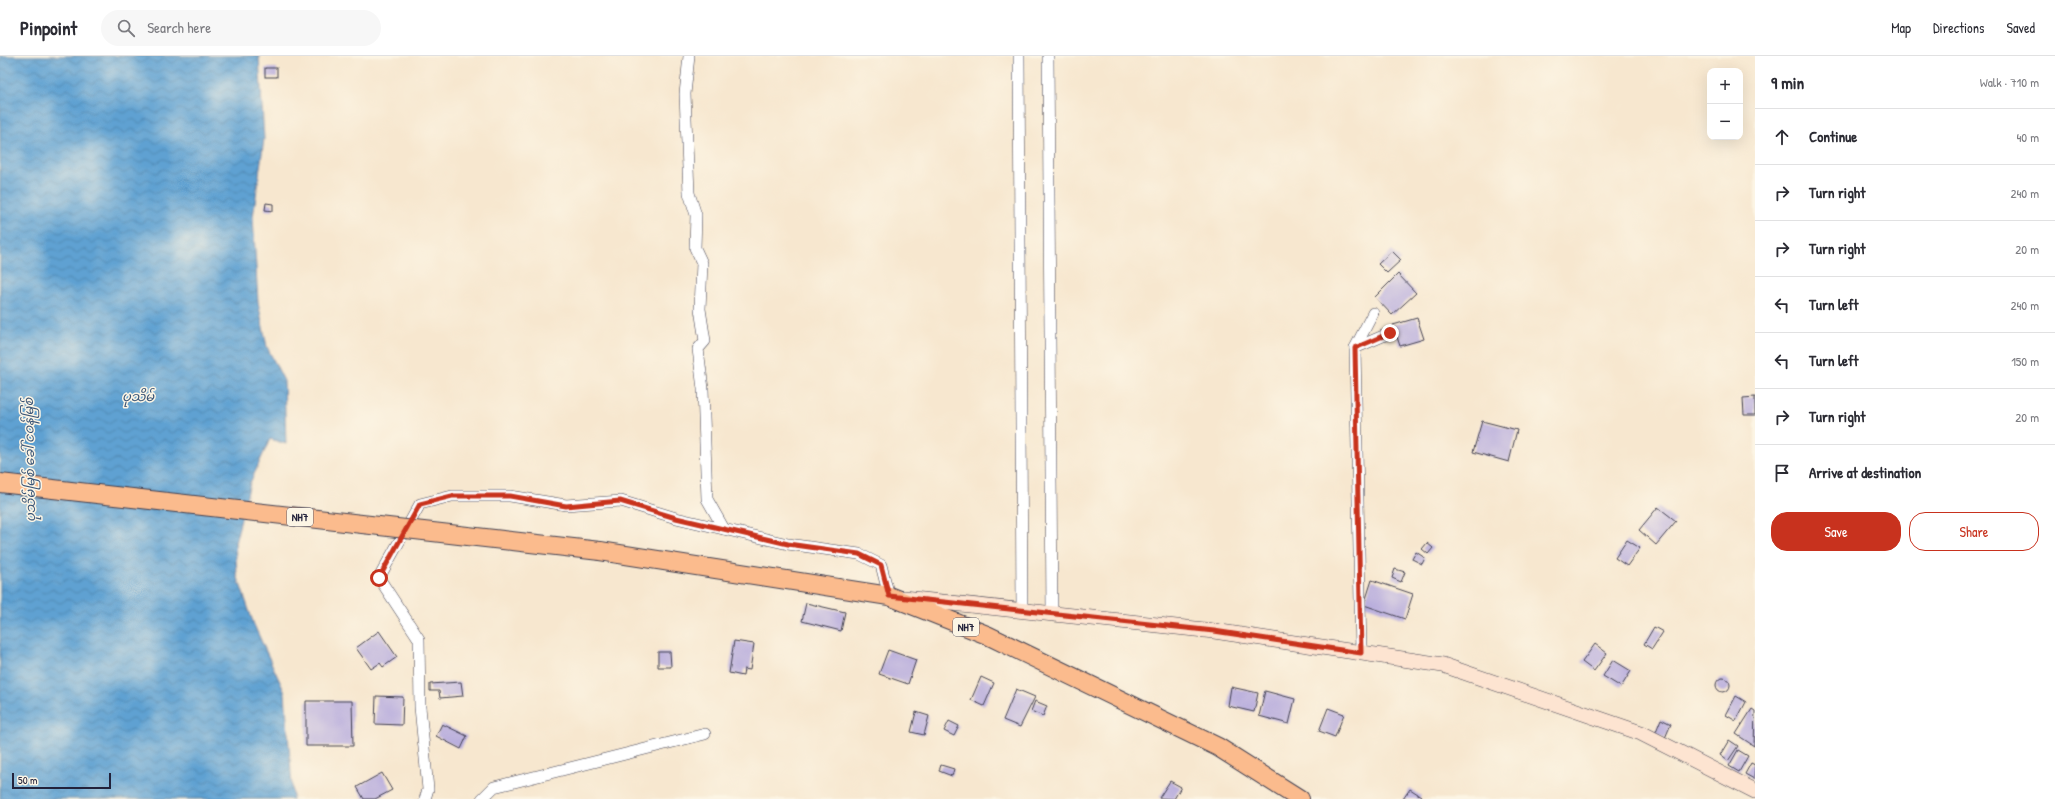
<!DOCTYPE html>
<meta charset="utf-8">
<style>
:root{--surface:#fff;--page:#f7f7f7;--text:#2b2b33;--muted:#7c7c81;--line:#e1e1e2;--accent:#c8321e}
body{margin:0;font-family:"Patrick Hand","Noto Sans Myanmar",sans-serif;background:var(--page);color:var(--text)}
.controls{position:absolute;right:12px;top:12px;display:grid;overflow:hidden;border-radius:8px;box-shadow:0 4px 16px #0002}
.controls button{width:36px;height:36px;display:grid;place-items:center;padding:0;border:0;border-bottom:1px solid var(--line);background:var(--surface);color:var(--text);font:20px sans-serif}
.scale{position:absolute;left:12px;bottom:10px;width:99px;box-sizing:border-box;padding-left:4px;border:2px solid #22223b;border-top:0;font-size:11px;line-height:14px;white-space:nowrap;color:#22223b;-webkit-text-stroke:3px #fcf5e5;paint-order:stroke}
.stop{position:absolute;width:12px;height:12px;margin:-9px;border:3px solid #c8321e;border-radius:50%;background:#fff}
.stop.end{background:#c8321e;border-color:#fff;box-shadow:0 1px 4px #0008}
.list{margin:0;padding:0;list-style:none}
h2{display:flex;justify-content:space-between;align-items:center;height:52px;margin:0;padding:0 16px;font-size:17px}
h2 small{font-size:13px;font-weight:400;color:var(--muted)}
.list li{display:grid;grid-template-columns:26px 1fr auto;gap:12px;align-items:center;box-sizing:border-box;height:56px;padding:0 16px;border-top:1px solid var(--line)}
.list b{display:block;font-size:15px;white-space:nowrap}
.list em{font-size:13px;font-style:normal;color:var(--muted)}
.actions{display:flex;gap:8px;padding:12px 16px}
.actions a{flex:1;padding:9px 0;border:1px solid var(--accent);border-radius:16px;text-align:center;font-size:14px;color:var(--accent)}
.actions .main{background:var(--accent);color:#fff}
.icon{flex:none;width:22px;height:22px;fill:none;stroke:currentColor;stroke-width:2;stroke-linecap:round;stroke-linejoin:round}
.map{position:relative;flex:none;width:1755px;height:743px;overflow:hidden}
header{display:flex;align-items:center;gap:24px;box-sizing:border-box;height:56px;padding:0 20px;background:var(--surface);border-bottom:1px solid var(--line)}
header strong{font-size:19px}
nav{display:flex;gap:22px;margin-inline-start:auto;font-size:14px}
.search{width:280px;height:36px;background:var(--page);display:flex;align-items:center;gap:10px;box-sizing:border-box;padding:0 14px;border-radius:22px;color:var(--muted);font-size:15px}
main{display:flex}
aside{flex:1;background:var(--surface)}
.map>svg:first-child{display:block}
</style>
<header>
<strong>Pinpoint</strong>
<div class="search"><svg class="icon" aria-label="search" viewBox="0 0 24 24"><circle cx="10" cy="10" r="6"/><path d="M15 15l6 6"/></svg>Search here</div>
<nav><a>Map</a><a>Directions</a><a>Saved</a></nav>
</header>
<main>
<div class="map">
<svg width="1755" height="743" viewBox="0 0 1755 743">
<defs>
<pattern id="water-waves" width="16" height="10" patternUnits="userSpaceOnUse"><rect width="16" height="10" fill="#5fa1d2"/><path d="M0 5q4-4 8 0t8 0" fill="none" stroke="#4e83ac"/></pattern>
</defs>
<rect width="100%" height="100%" fill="#fcf5e5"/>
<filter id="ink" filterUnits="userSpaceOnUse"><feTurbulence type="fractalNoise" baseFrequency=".025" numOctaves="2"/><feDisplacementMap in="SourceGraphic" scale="8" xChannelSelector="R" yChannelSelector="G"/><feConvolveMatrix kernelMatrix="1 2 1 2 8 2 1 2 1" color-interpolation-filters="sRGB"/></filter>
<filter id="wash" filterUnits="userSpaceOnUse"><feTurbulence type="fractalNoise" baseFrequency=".012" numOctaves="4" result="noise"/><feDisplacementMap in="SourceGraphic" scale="16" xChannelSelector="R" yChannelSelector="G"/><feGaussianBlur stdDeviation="0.9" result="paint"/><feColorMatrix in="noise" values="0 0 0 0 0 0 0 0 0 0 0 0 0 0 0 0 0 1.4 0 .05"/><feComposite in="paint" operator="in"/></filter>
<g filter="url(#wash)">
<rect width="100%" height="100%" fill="#f7e7cf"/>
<path fill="url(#water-waves)" stroke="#406286" d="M0,0h259l5,83 -11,78 5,85 9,45 17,34 2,63 -16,-5 -20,44 -15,60 2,32 17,50 31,68 8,106h-293z"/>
<g id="blocks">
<g fill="#baafdd">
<rect x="265" y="12" width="12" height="9"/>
<path d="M266,147l7,1v7l-8,-1z"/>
<path d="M1392,195l9,9 -14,13 -9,-9z"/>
<path d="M1398,218l18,19 -24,22 -17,-18z"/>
<path d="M1417,262l7,21 -24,7 -7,-21z"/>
<path d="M1755,341v18h-11l-1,-17z"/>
<path d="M1482,365l35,9 -8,32 -36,-10z"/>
<path d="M1658,451l18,14 -20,24 -17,-15z"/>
<path d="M1627,484l13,8 -13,18 -12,-8z"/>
<path d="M1427,487l6,5 -5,6 -6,-5z"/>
<path d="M1416,496l9,6 -3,6 -10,-5z"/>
<path d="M1395,513l10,3 -4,10 -9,-4z"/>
<path d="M1372,524l41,14 -8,25 -41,-14z"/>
<path d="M806,547l39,9 -4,19 -39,-10z"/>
<path d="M1654,571l9,5 -11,17 -8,-5z"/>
<path d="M379,575l18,26 -14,10 -3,-4 -9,6 -15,-21z"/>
<path d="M734,585l20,3 -4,26 -6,-1 -1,7 -14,-3z"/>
<path d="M1595,588l12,9 -13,18 -12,-9z"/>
<path d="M888,594l28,10 -8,24 -29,-10z"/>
<path d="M658,596h12l1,15h-13z"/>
<path d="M1613,604l18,11 -10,16 -18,-11z"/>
<path d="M981,621l13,6 -10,23 -13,-6z"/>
<circle cx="1723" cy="629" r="7"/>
<path d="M461,626l2,14 -23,2 -1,-7h-9v-7z"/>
<path d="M1231,631l27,6 -4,19 -26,-6z"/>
<path d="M1016,633l19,8 -15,30 -17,-7z"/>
<path d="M1265,635l30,8 -6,25 -30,-8z"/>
<path d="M376,640l27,1 -1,28 -27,-1z"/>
<path d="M1736,640l10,6 -10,19 -10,-6z"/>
<path d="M306,645h46l1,45h-47z"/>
<path d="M1035,645l12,5 -4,10 -12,-5z"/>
<path d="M1328,652l16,6 -9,23 -16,-6z"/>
<path d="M1752,653l3,2 -1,35 -18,-12z"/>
<path d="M916,656l13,4 -5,19 -13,-3z"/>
<path d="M1661,663l10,5 -6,14 -10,-4z"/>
<path d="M949,665l10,5 -5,10 -10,-5z"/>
<path d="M442,668l25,12 -6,13 -25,-13z"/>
<path d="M1729,684l9,6 -10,15 -8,-6z"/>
<path d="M1738,694l10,6 -9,16 -10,-6z"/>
<path d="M1751,707l4,2 -1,14 -9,-5z"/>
<path d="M941,709l13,4 -2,7 -13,-5z"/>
<path d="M382,717l10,17 -17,9h-11l-7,-12z"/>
<path d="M1170,725l11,6 -7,12 -15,-1z"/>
<path d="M1410,733l11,7 -2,3h-16z"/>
</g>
</g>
</g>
<g filter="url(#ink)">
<use href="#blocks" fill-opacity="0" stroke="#424051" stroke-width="1"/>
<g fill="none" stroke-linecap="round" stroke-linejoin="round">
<defs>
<g id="minor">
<path d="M689,0l-4,38 4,99 7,22 -1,33 7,15 -2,46 5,32 -7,8 5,40 4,110 17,30"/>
<path d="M1019,0l3,555"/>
<path d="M1048,0l4,558"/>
<path d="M1355,292l18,-35"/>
<path d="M1361,597l-6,-305 35,-15"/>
<path d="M425,743l3,-10 -8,-82 -1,-68 -40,-61 41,-74 32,-8h58l56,9 55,-4 55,17 112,26 71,10 22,11 8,31"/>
<path d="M482,743l12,-12 211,-53"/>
</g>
<path id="secondary" d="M904,542l310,33 229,34 198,68 114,58"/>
<path id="trunk" d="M600,495l289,45 98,39 231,112 82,52"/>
</defs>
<use href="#minor" stroke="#424051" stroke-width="12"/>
<use href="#secondary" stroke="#424051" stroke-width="16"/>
<use href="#trunk" stroke="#424051" stroke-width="20"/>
<use href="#minor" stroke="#fff" stroke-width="11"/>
<use href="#secondary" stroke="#fde4d1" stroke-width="15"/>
<use href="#trunk" stroke="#fbbb8d" stroke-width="18"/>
<defs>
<path id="trunk-bridge" d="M0,427l600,68"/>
</defs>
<use href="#trunk-bridge" stroke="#424051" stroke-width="20" stroke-linecap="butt"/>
<use href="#trunk-bridge" stroke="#fbbb8d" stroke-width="18"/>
</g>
</g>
<g fill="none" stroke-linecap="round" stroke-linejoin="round" filter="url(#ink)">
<path stroke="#c8321e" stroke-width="5" d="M379,522l41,-74 32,-8h58l56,10 54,-5 56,17 112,26 71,10 22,11 8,31 325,35 147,22 -6,-305 35,-15"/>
</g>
<g text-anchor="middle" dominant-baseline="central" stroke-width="3" stroke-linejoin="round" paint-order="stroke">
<g fill="#fcf5e5" stroke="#63616e" stroke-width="1">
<rect x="287" y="452" width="26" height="18" rx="3"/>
<rect x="953" y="562" width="26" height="18" rx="3"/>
</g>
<g font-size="11" font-weight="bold" fill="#22223b">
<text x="300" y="461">NH7</text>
<text x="966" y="571">NH7</text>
</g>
<g font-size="13" font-style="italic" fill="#3a5577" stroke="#fcf5e5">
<text x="138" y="340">ပုသိမ်</text>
<text transform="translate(29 404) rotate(-91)">ပုသိမ်မြစ် ခေါ် ငဝန်မြစ်</text>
</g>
</g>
</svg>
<div class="controls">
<button>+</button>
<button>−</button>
</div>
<div class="scale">50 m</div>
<div class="stop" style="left:379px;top:522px"></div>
<div class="stop end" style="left:1390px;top:277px"></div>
</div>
<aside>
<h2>9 min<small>Walk · 710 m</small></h2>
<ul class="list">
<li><svg class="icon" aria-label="ahead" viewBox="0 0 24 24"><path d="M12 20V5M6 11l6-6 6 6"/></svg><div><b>Continue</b></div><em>40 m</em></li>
<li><svg class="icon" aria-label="right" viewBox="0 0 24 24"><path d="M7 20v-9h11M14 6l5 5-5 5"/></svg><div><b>Turn right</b></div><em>240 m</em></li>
<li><svg class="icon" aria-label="right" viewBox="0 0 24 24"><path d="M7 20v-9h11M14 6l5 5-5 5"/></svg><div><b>Turn right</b></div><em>20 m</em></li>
<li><svg class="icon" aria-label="left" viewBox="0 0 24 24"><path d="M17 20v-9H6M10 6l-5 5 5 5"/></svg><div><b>Turn left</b></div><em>240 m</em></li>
<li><svg class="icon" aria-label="left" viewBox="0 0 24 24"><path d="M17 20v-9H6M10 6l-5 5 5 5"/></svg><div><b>Turn left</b></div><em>150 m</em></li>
<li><svg class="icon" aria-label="right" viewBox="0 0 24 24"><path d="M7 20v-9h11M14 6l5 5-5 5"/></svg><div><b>Turn right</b></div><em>20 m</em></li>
<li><svg class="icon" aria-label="arrive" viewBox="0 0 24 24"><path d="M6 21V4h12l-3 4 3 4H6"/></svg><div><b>Arrive at destination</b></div></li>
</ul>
<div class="actions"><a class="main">Save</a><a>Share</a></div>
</aside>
</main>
